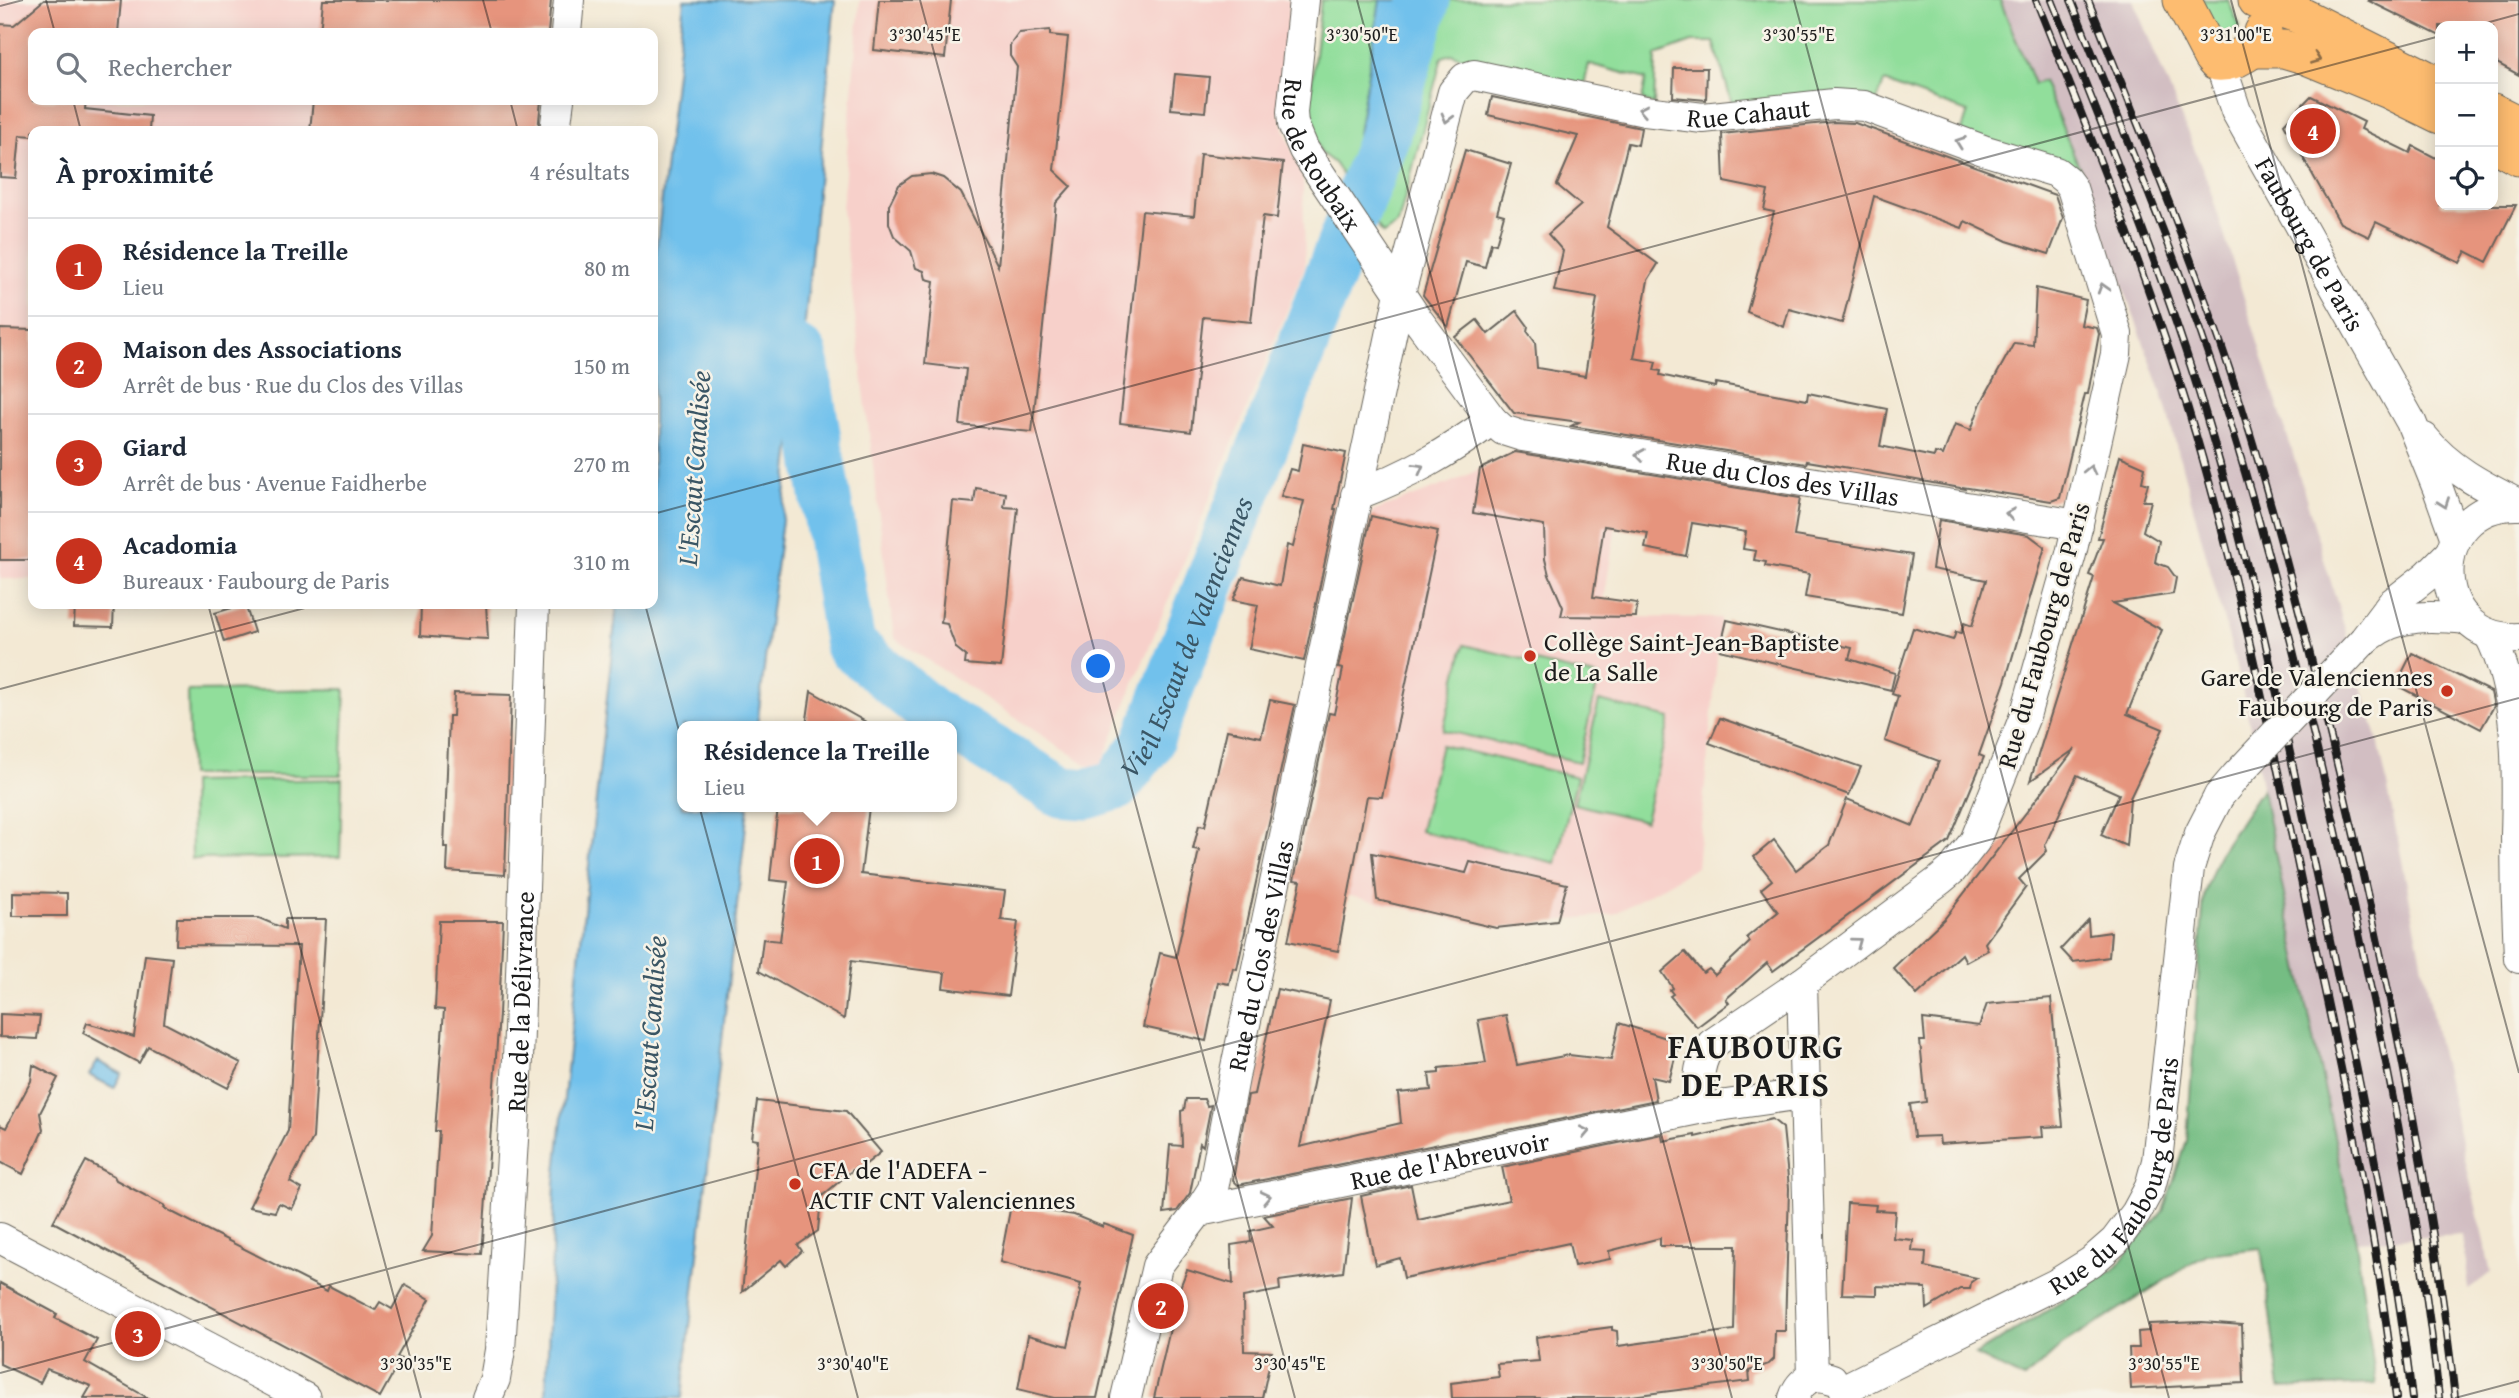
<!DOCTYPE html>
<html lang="fr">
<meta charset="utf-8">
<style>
:root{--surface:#fff;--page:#f2f2f3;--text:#1f2937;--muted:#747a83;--line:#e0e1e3;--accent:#c8321e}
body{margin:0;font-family:"Gentium Book Plus",serif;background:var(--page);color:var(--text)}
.controls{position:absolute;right:21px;top:21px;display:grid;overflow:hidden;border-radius:14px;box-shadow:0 4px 18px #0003}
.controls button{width:63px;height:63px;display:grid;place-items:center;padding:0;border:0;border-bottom:2px solid var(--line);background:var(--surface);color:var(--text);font:35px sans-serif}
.you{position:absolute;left:1099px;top:667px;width:24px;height:24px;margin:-18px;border:5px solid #fff;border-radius:50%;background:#1a73e8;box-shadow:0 0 0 10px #1a73e833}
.badge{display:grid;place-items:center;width:46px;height:46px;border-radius:50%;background:var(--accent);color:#fff;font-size:23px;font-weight:700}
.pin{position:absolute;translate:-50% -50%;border:4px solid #fff;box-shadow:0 2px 7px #0006}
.popup{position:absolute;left:677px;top:721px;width:280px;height:91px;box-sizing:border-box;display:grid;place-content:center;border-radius:14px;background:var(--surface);filter:drop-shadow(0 2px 5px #0005);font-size:23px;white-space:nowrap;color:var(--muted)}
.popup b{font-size:26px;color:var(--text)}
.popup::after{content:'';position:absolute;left:50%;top:100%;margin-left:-14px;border:14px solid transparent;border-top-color:var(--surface)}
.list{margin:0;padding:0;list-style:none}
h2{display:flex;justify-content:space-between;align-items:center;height:91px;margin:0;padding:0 28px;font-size:30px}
h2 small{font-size:23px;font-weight:400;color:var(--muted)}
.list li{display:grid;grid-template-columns:46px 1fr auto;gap:21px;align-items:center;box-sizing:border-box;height:98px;padding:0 28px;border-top:2px solid var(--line)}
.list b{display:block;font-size:26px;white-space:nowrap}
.list p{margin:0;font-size:23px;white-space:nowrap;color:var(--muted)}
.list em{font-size:23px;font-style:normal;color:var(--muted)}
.icon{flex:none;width:38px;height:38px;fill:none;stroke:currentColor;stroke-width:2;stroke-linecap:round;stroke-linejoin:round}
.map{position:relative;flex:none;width:2519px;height:1398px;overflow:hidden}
.search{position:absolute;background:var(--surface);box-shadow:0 4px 18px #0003;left:28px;top:28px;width:630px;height:77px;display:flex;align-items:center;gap:18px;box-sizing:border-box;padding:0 24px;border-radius:14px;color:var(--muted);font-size:26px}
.panel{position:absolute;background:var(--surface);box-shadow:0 4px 18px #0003;left:28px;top:126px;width:630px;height:483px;border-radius:14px}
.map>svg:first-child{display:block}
</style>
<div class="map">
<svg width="2519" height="1398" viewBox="0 0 2519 1398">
<rect width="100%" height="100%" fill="#f7f3e8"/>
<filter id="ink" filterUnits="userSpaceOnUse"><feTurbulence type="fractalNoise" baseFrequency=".0143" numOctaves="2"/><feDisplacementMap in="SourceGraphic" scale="14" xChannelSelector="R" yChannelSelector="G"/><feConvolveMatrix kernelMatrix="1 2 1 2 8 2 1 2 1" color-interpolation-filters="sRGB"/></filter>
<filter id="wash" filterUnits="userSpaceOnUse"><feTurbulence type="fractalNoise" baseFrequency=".00686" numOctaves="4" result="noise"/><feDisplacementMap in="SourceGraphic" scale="28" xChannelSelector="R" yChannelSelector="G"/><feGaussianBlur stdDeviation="1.57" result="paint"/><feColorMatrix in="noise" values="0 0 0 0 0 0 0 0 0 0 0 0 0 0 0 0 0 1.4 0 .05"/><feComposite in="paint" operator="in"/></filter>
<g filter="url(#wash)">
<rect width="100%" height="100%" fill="#f3e9d4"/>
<g fill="#f7d0ca">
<path d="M0,0h551l-3,33h-515v67h508l-3,31h-505v448h-33z"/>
<path d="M860,0h430l-11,114 24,67 2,85 -207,506 -204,-134 -52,-429z"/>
<path d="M1509,455l115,19 -20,126 8,17 109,1 -24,249 -83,47 -118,14 -201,-44 77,-372 85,-32z"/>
</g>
<path fill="#d2bec2" d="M2000,0h133l74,180 85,271 87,293 59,298 53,230 -22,18 -6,-55 -107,6 -116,-562 -78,-286 -85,-233 -35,-79 -8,4z"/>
<g fill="#91de9b" stroke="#567d5c" stroke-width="2">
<path d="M1321,0h679l34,84 9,-3 40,95 -122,-43 7,-21 -84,-30 -8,21 -143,4 -19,-65h-22l-36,13 -2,50 -12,-5 4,-21 -57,-15 -5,21 -104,-22 -28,-9 -10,3 -44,167 -15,10 -49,-71 -13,-10 -9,-25 -2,-29z"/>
<path d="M2196,0h32l12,27 -17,12z"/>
<path d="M1464,645l135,32 -20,85 -136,-32z"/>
<path d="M345,689l-4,86h-151l-2,-84z"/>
<path d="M1599,701l71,17 -25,103 -71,-17z"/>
<path d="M1441,745l136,32 -21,86 -136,-32z"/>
<path d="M342,779l-2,78 -148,2 -1,-77z"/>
</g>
<path fill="#74bd83" stroke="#486c50" stroke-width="2" d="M2262,789l94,452 20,143 -96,4 -19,-140 -54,6 -145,91 -38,34 -49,-24 138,-85 50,-59 24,-71 17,-246 16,-42z"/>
<g fill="#71c1ec" stroke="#466e84" stroke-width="2">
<path d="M684,0h151l-33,355 -45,371h-75v81h66l-66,591h-136l9,-216 62,-578h36v-325z"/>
<path d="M1380,0h52l-34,131 -30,40 -13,23 -5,-9 10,-17 -4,-22z"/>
<path d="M98,1061l24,13 -8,14 -25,-13z"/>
</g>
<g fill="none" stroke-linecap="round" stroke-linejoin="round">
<path stroke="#71c1ec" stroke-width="51" id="s1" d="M746,315l56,40 48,290 80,67 131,80 26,2 29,-9 31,-41 237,-607 41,-137"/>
</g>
<g id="blocks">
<g fill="#e6947d">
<path d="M44,0h77l-3,33h-85v67h53l-1,9 65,7 -1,15h-116v5l-13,-1 -4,43 -16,-1v-153l14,1z"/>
<path d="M323,0h228l-3,33h-228z"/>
<path d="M879,0h72l-6,58 -71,-8z"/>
<path d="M2367,0h152v75l-26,-14v-35h-53v10z"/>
<path d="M1050,30v5l18,2 -14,133 17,16 -15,17 -24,229 -72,-7 6,-56 -41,-5 9,-83 -8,-2 -2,-8 -8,-3 -5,-17 -17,-15 -5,-13v-18l10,-20 13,-9 19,-2 12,4 18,15 37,73 19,-199 -7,-11v-11l9,-12z"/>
<path d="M1674,68h33l-1,32 -33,-3z"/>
<path d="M1175,74l34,3 -4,35 -34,-3z"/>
<path d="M2311,96l53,26 -3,7 49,24 3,-7 27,14v45h76l-29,57 -21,-11 -6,12 -84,-41 -7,15 -29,-14 -56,-99z"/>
<path d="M1492,97l149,31 -3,17 -10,-2 -21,84 51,37 -10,16 -14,78 22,4 -2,8 7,1 -1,4 55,12 1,-4 91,17 1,-7 79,16 -7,37 54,11 1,-4 8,2 12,-31 16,6 10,-27 33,-60 19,2 3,-57 50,12 -5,25 16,3 2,6 -11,60h-3l-25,104 -9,3 -89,-14 4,2 -111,-20 -48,-8 -1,3 -235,-38 8,-4 -65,-9 -59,-76 22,-17 11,14 29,-23 11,15 -1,5 8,11 2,26 48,8 12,-78 -43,-7 9,-40 -15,-17 33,-29 -24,-20 21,-49 -90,-21z"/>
<path d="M313,100h228l-3,31h-228z"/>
<path d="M1834,122l21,1 200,72 8,23 -14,36 -42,-13 -42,-20 -3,7 -88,-32 -32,127 -53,-14 -5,18 -37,-15 27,-100 -10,-2 4,-19 -44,-9 -2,-48z"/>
<path d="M1465,150l46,14 -14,49 7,2 -8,29 -5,-1 -6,24 -19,-5 -18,65 -25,-32z"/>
<path d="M1200,154l83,9 -6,55 -14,-2 -12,106 -48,-5 -12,115 -71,-9 22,-212 52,5z"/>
<path d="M0,329l33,1v230h-33z"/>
<path d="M1303,444l43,9 -12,56h2l-32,152 -55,-12 9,-44 -25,-5 10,-23 37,9 7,-41 6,2 11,-46 -23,-5 9,-27 8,2z"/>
<path d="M1515,452l285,46 -6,38 118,19 -10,58 -97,-16 4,-23 -44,-8 1,-4 -12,-2 2,-9 -13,-2 3,-17 -54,-9 -6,33 -41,-8 3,-15 -44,-7 -11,71 44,6 -1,14 -75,-1 2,-9 -14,-32 -4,-16 -1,-34 -71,-12 7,-44z"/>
<path d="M2120,456l25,11 -3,15 6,2 -5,17h8l-8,30 16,10 -4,21 13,5 8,11 -3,16 -60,9 49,27 -35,84 36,15 -33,69 -4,48 -25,-11 18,-41 -42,-19 -32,70 2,6 -28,28 7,8 -41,56 3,7 -22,12 -4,-8 -45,41 -24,-27 52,-50 130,-169 -45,32 64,-204 -5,-2 14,-37h-5z"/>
<path d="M976,488l30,5 -2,14 14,1 -17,159 -36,-3 1,-8 -10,-8 -9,-24 -6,-1 12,-122 21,2z"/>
<path d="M1371,516l67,15 -56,266 -15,-1 -29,155 -50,-10 13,-60 -7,-1 35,-167 5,1 9,-45 -5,-1z"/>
<path d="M1939,520l90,15 16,12 -40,135 -26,73 5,2 -35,84 -176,130 -6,-8 -41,36 3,4 -32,24 -27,-31 3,-2 -3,-4 3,-2 -11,-16 23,-20 18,21 6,-4 6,6 35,-33 -3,-5 31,-25 -17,-23 11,-9 -18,-23 20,-17 22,30 33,-25 18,-46 66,27 26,-65 -54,-20 13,-45 -6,-2 21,-66 40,12 3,-8 5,1 3,-10 8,3 14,-46 -54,-11z"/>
<path d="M75,604h39l-1,23 -39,-1z"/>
<path d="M245,604l9,28 -30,10 -9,-29z"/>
<path d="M421,604h65l2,35 -21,-1v2l-47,-4z"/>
<path d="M1727,620l125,28 -3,11 46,14 -4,17 -171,-40z"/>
<path d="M2412,653l79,39 3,14 -13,23 -85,-44z"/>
<path d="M811,691l62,35h-67z"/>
<path d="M454,693l57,2 -6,180 -58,-4 1,-24h-4l3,-75 2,-56h4z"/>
<path d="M1270,700l25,5 -58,264 -4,-1 -4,16 -11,-2 -12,59 -63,-14 17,-74 16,4 23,-107 -6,-1 6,-24 6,1 22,-96 34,7z"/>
<path d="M1720,718l141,49 -12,28 -140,-52z"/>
<path d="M778,807h91l-8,67 144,17 -4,29 17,2 -10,74 -65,-8 2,-15 -94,-12 -7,58 -85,-48 4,-32 17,2 8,-59 -18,-2z"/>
<path d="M1372,853l94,20 4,-11 97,22 -10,37 -61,7 -119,-28z"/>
<path d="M13,892l54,1v23h-54z"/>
<path d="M177,918h82l26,11v-10h41l-13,219 -23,44 12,7 -10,20 -13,-6 -4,9 -26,-5 39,-76 11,-185 -123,-1z"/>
<path d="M2088,920l1,15 22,-3 -2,25 -36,5 -12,-13z"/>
<path d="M439,921h64l-4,93 -17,240 -59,-3 9,-15 7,-105h-4l9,-121 -9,-1z"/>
<path d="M145,955l27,3 -8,65 77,40 -13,25 -80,-42 -9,17 -56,-30 4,-10 47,14z"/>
<path d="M1277,989l53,11 -30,147 101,-24 -3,-30 33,-3 -2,-16 10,-1v-5l47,-5 -8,-43 28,-5 11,50 52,-10 42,5 8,-37 60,19 -10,39 -17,-4 4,23 -418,85 -5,-5 15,-85 6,-1z"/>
<path d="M2051,998l12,128 -21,1 1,10 -103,7 -1,-8 -25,1 -4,-33 16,-2 -6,-61h5l-2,-22 56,7 8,-22z"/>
<path d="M0,1014l40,2 -3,23 -37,-2z"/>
<path d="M33,1065l25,13 -18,35 3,17 -20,44 -23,-12v-37l6,3 25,-47z"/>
<path d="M1186,1099h18l3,7 4,-1 -8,41 -3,-3 -10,50 -13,18 -13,2 6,-68 12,1 -1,-35 3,-1z"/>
<path d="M757,1101l89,10 35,41 -25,20 -1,-4 -34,29 -3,34 -20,14 4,6 -16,15 -5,-6 -39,32 16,-152 -6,-1z"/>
<path d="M1772,1119l11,9 6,60 -4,143h-10l-1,28 -5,5 -20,7 1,10 -135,17h-163l-1,-15 48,-6 -2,-13 42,-3 -3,-24 76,-10v3l5,1 1,15 116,-16 2,-84h-76v-8l-51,13 1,8 -36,7 -5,-23 -165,35 -4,-20 -25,7 -14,-69 50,-11 7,35 91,-20 -7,-33 160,-33 1,7 32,-6v2z"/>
<path d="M86,1161l28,15 2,4 49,26 -1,2 163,83 2,-5 46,24 5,-8 12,7 13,-24 25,14 -33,58 4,2 -21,38 -327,-175z"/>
<path d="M1352,1198l-9,74 -64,9 1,9 -37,7 1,54 28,1 -10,46h-108l25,-108 8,-20 46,14 -2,-39 20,-3 -1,-11 23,-5 -9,-10z"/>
<path d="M1847,1203l29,2 -1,5 20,1 -2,27 20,2 -1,11 14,1 -1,15 52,11 -6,4 -1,7h-10l-33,20 -1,-21 -49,-2v9l-35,-1z"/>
<path d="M1011,1205l63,10 29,12 1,-3 29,11 -36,163h-43l-36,-9 10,-54 40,11 13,-55 -2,-1 2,-6 -81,-22z"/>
<path d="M0,1283l57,31 -2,4 42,22 -12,22 63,36h-64l7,-12 -44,-17 -7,14 -40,-19z"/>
<path d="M2202,1322l40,3 2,58 -113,6 -2,-41h10l-1,-16 11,-1v-7z"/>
</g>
</g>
</g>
<g filter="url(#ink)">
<use href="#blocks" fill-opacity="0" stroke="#67645c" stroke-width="2"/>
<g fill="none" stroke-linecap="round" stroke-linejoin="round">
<defs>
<g id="minor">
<path id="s2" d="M1304,0l-12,112 1,12 11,26 113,169 75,101c-45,33 -83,55 -136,75"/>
<path d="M566,33l3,-33"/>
<path id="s3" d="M2220,63l16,48 175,311 27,67 18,50"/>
<path d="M555,131l4,-31"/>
<path id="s4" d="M1492,420l11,10 19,6 556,89"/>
<path d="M2424,438c25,31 59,48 94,66"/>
<path d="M2519,505c-95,-3 -93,138 0,133"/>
<path d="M2489,634c30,57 29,134 27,201 0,41 1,82 3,123"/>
<path d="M2370,636c28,-23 63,-20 97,-17"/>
<path d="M2364,640l27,-36 37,-29 22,-22"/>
<path d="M1802,983l11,394"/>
<path id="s5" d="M1199,1211l499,-102 105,-15"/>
<path d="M0,1238l305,160"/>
<path id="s6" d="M1844,1389l212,-105 35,-22 24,-21 21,-28 14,-26 7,-26 32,-293 11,-35 19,-37"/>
<path id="s7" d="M487,1398l8,-19 5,-29 18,-291 16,-455"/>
<path id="s8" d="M1126,1398l31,-132 42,-55 14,-22 23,-122 164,-774 53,-201 12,-14 9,-3 171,36 58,7 131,-14 30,2 119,44 73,22 10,8 6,8 45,146 -1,20 -45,200 -46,162 -50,125 -23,29 -12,10 -138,103 -90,61c-16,18 -13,43 -14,65"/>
<path d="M1794,1398c6,-18 20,-26 38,-19"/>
</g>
<g id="major">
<path d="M2182,0l29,56 5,6c17,2 44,-13 47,-30"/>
<path d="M2257,0l40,14 143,72"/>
<path d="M2250,49h34l20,6 85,35 51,25"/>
<path d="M2493,112l26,13"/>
<path d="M2493,143l26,14"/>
</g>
</defs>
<use href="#minor" stroke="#67645c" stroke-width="32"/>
<use href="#major" stroke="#67645c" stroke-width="39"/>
<use href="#minor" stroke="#fff" stroke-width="30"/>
<use href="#major" stroke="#fdbc6f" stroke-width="37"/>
<defs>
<g id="rail">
<path d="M2036,0c54,135 109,270 152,409 51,167 85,339 121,509 35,159 68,319 87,480"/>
<path d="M2052,0c54,135 110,270 152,409 51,169 86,344 123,517 33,156 66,313 85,472"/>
<path d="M2071,0c50,126 104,252 146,381 50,155 88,314 124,472 41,181 78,361 98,545"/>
<path d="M2088,0c50,124 101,248 143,374 41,123 71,248 102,373 52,215 97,431 122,651"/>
</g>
</defs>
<use href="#rail" stroke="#1c1c1c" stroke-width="8"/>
<use href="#rail" stroke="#f7f3e8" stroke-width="5" stroke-dasharray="16" stroke-linecap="butt"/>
<defs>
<path id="minor-bridge" d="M2219,796l17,-20 128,-136"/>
</defs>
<use href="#minor-bridge" stroke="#67645c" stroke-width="32" stroke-linecap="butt"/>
<use href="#minor-bridge" stroke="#fff" stroke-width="30"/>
</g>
<defs><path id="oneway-chevron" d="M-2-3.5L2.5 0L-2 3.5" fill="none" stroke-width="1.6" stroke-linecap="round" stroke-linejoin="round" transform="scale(1.75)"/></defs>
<use stroke="#8c6c46" href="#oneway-chevron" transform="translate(2316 59) rotate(22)"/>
<g stroke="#999">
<use href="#oneway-chevron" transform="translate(1643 110) rotate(-169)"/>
<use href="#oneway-chevron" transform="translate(1447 118) rotate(105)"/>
<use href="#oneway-chevron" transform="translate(1960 142) rotate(-160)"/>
<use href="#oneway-chevron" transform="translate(2103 288) rotate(-107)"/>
<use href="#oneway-chevron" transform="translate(1640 455) rotate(-171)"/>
<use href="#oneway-chevron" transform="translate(1419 468) rotate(-29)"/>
<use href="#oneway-chevron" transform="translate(2090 470) rotate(-77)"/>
<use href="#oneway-chevron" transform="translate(2444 503) rotate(70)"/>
<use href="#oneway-chevron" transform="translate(2010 514) rotate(-171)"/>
<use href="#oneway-chevron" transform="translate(1857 942) rotate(-37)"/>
<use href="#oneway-chevron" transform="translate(1585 1132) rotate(-12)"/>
<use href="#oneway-chevron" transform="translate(1266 1197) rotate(-12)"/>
</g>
</g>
<path fill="none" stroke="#1c1c1c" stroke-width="2" stroke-opacity="0.45" d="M46,0l9,33M483,0l9,33M920,0l375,1398M1357,0l375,1398M1794,0l375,1398M2231,0l288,1073M0,6l23,-6M2475,26l44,-12M73,100l8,31M510,100l8,31M653,514l1787,-478M208,604l213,794M645,604l213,794M0,689l320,-85M0,1373l2519,-675M2455,1398l64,-17"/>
<g fill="#c8321e" stroke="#f7f3e8" stroke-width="2.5">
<circle cx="1530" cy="656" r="7"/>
<circle cx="2447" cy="691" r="7"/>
<circle cx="795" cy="1184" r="7"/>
</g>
<g text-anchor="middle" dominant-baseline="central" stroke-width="5" stroke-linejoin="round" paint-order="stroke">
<g font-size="26" fill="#1c1c1c" stroke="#f7f3e8">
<text stroke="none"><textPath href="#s8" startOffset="1661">Rue Cahaut</textPath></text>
<text stroke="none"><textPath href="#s2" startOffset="163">Rue de Roubaix</textPath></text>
<text stroke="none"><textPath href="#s3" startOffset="203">Faubourg de Paris</textPath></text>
<text stroke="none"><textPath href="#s4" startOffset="299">Rue du Clos des Villas</textPath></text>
<text transform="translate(2043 635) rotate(-74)">Rue du Faubourg de Paris</text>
<text stroke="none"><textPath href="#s8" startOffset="469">Rue du Clos des Villas</textPath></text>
<text stroke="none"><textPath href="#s7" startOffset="399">Rue de la Délivrance</textPath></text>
<text stroke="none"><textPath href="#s5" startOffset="256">Rue de l'Abreuvoir</textPath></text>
<text stroke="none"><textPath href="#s6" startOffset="368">Rue du Faubourg de Paris</textPath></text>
</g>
<g font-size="26" fill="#1c1c1c" stroke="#f7f3e8" text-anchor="start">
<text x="1544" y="641">Collège Saint-Jean-Baptiste<tspan x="1544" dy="30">de La Salle</tspan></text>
<text x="2433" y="676" text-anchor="end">Gare de Valenciennes<tspan x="2433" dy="30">Faubourg de Paris</tspan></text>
<text x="809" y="1169">CFA de l'ADEFA -<tspan x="809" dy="30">ACTIF CNT Valenciennes</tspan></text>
</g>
<g font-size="28" font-style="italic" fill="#3a5665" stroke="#f7f3e8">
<text transform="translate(693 468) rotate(-86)">L'Escaut Canalisée</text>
<text stroke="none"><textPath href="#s1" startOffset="842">Vieil Escaut de Valenciennes</textPath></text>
<text transform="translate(649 1033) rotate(-86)">L'Escaut Canalisée</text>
</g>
<g font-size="33" font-weight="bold" letter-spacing="2" fill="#1c1c1c" stroke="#f7f3e8">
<text x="1756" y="1046">FAUBOURG<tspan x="1756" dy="38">DE PARIS</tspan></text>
</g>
</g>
<g font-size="18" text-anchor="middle" fill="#1c1c1c" stroke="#f7f3e8" stroke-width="5" stroke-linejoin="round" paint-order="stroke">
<text x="925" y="41">3°30'45"E</text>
<text x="1362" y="41">3°30'50"E</text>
<text x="1799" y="41">3°30'55"E</text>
<text x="2236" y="41">3°31'00"E</text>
<text x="416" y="1370">3°30'35"E</text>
<text x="853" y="1370">3°30'40"E</text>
<text x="1290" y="1370">3°30'45"E</text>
<text x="1727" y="1370">3°30'50"E</text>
<text x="2164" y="1370">3°30'55"E</text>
</g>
</svg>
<div class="controls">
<button>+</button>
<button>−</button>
<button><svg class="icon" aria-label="locate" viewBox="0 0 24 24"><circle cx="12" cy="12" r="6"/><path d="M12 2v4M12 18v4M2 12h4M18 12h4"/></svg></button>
</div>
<div class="you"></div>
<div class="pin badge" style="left:817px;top:861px">1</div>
<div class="popup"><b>Résidence la Treille</b>Lieu</div>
<div class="pin badge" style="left:1161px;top:1306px">2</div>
<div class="pin badge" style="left:138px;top:1334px">3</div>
<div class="pin badge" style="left:2313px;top:131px">4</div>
<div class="search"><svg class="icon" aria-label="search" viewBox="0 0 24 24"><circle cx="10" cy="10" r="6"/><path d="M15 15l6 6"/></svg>Rechercher</div>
<section class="panel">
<h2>À proximité<small>4 résultats</small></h2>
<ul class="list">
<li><span class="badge">1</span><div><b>Résidence la Treille</b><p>Lieu</p></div><em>80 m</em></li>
<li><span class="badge">2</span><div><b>Maison des Associations</b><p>Arrêt de bus · Rue du Clos des Villas</p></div><em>150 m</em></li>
<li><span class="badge">3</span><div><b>Giard</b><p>Arrêt de bus · Avenue Faidherbe</p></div><em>270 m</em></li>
<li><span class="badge">4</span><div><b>Acadomia</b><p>Bureaux · Faubourg de Paris</p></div><em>310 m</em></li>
</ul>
</section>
</div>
